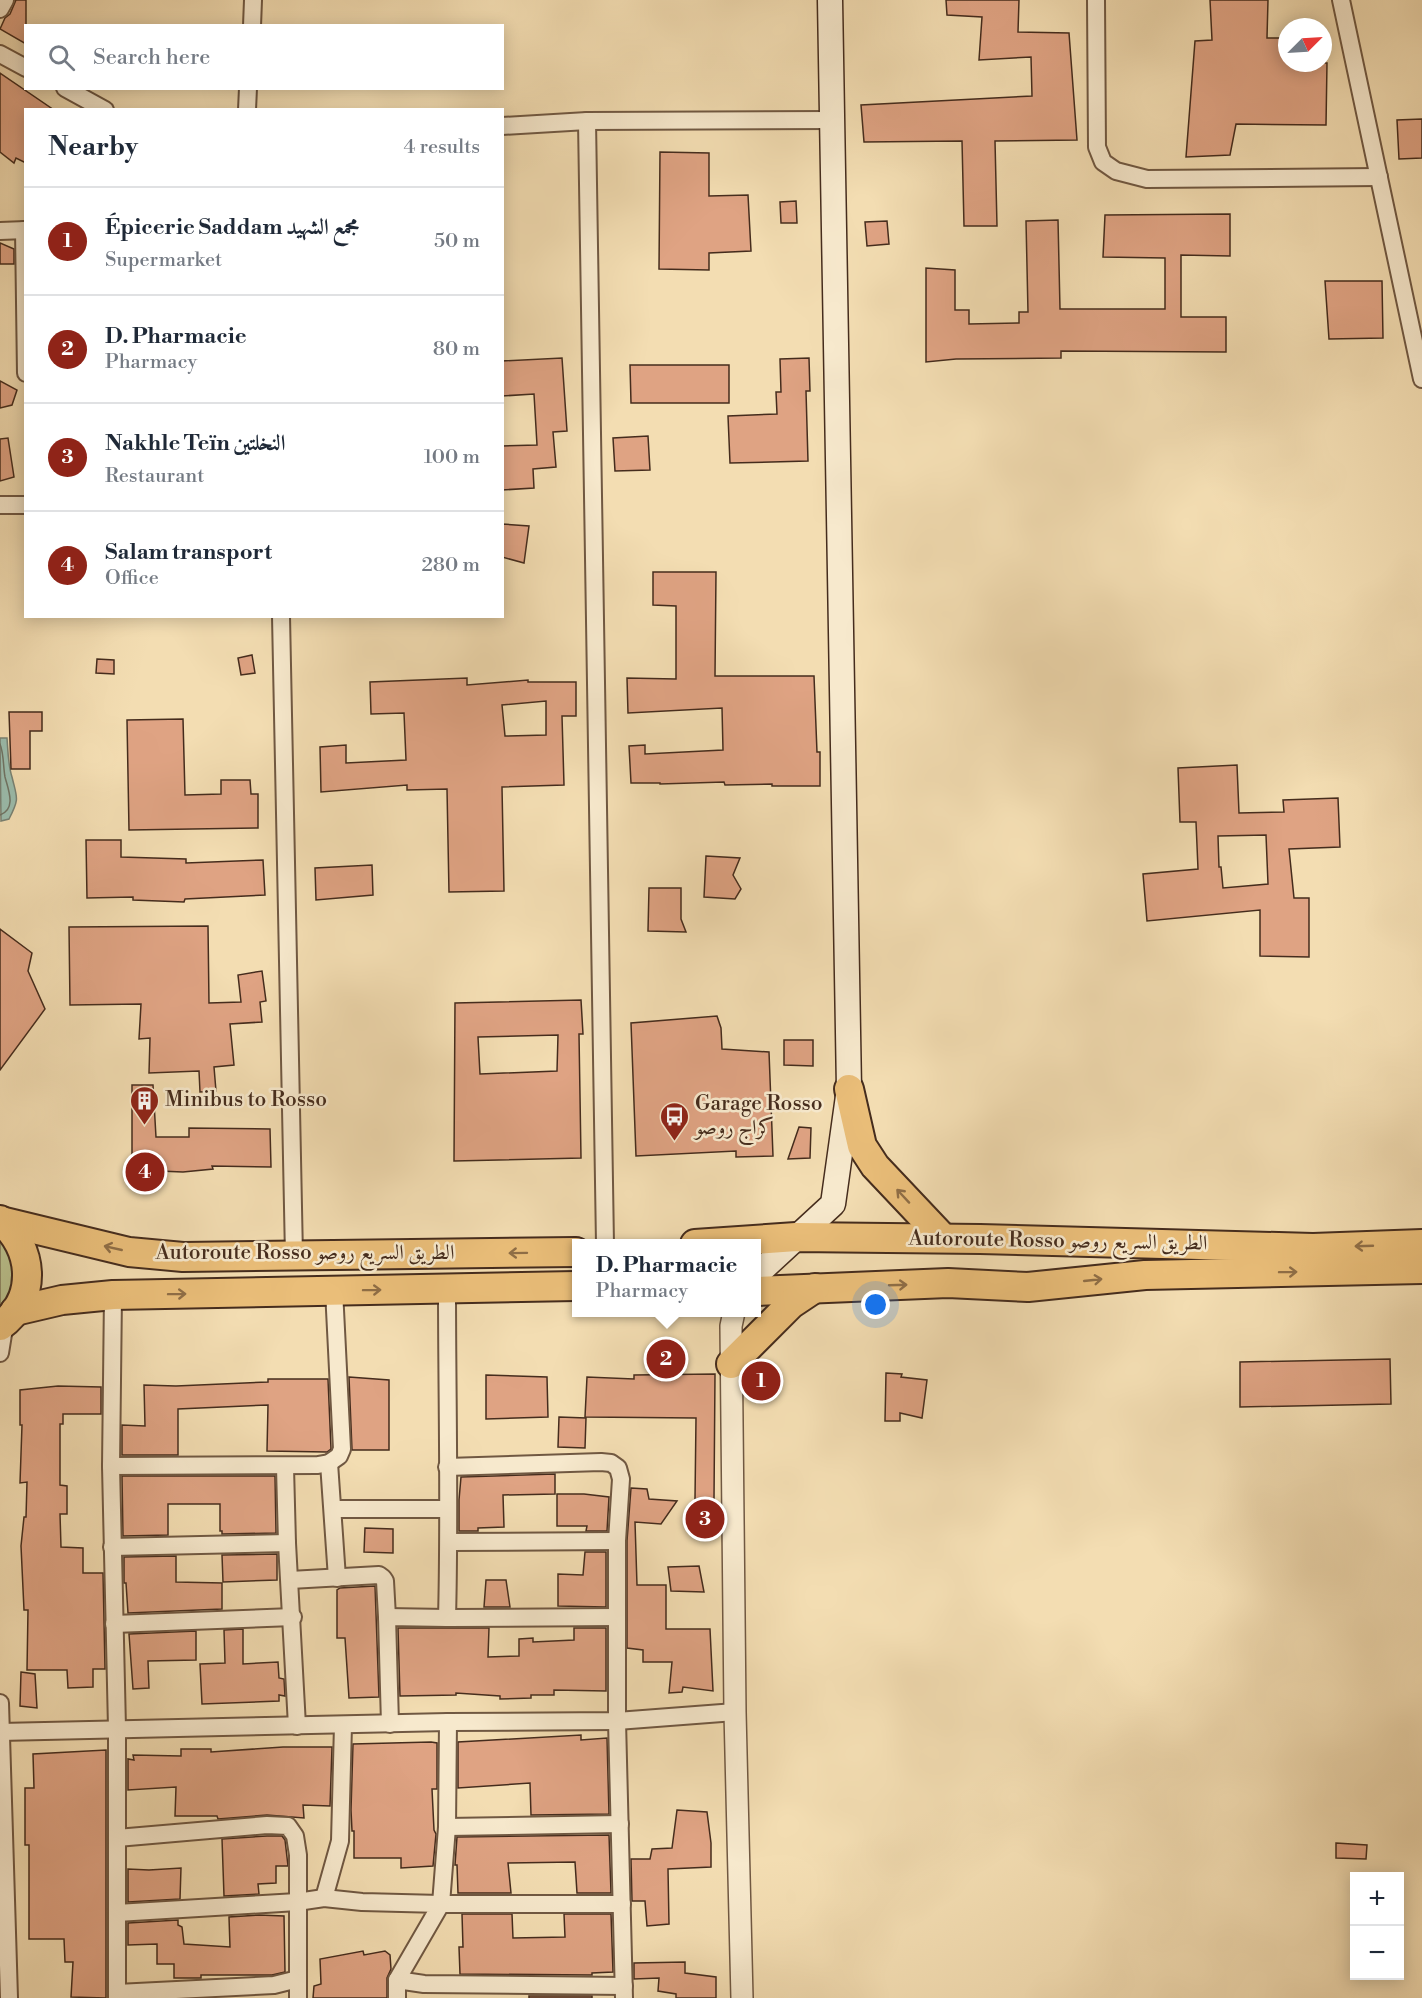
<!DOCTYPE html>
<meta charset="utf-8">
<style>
:root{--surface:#fff;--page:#f6f6f7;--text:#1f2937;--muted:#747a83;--line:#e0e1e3;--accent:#8f2418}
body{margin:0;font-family:"Libre Bodoni",Amiri,serif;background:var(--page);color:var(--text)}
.controls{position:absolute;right:18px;bottom:18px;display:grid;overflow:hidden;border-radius:0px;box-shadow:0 3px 15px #0003}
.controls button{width:54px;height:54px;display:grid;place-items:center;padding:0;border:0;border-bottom:2px solid var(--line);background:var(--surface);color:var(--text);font:30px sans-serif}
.compass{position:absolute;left:1278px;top:18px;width:54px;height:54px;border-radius:50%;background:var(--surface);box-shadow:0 3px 15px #0003;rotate:66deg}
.you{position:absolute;left:876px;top:1305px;width:21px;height:21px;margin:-15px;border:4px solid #fff;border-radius:50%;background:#1a73e8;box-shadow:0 0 0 9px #1a73e833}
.badge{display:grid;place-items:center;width:39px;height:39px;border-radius:50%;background:var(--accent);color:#fff;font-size:20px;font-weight:700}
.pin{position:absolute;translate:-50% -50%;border:3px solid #fff;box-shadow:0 2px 6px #0006}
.popup{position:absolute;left:572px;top:1239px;width:189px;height:78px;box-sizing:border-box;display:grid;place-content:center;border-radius:0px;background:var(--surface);filter:drop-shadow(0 2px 4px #0005);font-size:20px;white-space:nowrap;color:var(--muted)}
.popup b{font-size:22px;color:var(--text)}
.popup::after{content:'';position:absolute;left:50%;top:100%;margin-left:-12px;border:12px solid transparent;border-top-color:var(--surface)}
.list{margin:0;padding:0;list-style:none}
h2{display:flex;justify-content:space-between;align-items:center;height:78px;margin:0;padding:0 24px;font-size:26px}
h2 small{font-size:20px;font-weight:400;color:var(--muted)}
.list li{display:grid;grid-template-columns:39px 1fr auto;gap:18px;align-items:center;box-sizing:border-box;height:108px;padding:0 24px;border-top:2px solid var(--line)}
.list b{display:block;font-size:22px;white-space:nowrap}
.list p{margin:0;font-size:20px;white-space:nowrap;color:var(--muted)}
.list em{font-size:20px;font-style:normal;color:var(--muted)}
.icon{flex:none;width:33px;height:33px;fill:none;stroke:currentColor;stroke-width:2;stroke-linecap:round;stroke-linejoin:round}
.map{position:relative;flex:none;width:1422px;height:1998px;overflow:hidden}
.search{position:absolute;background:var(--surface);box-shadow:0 3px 15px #0003;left:24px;top:24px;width:480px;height:66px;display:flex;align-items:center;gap:15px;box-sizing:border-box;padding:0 21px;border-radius:0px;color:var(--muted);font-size:22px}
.panel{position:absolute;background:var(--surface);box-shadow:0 3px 15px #0003;left:24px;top:108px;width:480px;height:510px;border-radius:0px}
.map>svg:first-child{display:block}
</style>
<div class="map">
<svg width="1422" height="1998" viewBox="0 0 1422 1998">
<rect width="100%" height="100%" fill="#f3ddb2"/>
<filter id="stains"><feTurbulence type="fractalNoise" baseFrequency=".00333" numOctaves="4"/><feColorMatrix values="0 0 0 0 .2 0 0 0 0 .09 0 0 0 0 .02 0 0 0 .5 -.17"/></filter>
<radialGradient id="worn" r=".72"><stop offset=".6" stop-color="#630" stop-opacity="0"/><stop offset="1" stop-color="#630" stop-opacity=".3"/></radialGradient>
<path fill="#bac18d" stroke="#807655" stroke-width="1.5" d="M0,1232l11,16 3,34 -7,16 -7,8z"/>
<path fill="#9bbcac" stroke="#798273" stroke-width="1.5" d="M0,738h7c1,13 1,27 5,39 5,21 8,21 -3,42l-8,2z"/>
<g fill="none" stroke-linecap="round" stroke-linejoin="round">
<path stroke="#707464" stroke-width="1.5" d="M0,744c4,10 3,22 5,33 3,12 12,32 -5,38"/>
</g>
<g fill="#dfa383" stroke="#452c1d" stroke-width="1.5" fill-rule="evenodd">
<path d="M16,0h10v44l-26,-15 5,-11 5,-4z"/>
<path d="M946,0h73l-1,32 51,1 8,107 -82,1 2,85h-33l-2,-85 -98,1 -3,-37 171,-9 -1,-39 -52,3 3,-43 -35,-2z"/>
<path d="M1210,0h58l-1,38h20v25h40l-1,62 -90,-1 -6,31 -44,2 9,-116 17,-1z"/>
<path d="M0,73l54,37h-28v53l-10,-5 -2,5 -14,-11z"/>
<path d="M1422,119v39l-23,1 -2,-39z"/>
<path d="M660,152l49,1v43l39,-1 3,56 -42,2v17l-50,-1z"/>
<path d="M796,201l1,22h-16l-1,-21z"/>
<path d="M1230,214v42l-49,-1v62h45v35l-165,-1v7l-105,1 -30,3v-94l29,2v40h14v14l50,-1v-11h9l-2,-91 32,-1 2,89h105v-51l-62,-1 2,-42z"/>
<path d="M887,221l2,23 -22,2 -2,-24z"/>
<path d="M0,243l14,6v15h-14z"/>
<path d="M1325,281h57l1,57 -54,1z"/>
<path d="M562,358l5,73 -14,1 3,35 -23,2 1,19 -32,2v-44l35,-1 -3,-51 -32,2v-35z"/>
<path d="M809,358l1,33h-4l2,70 -78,2 -2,-47 49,-2 -1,-22h5l-1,-33z"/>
<path d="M630,365h99v38h-98z"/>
<path d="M0,381l17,9 -5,15 -12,3z"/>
<path d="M648,436l2,34 -35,1 -2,-33z"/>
<path d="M8,438l6,39 -14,4v-42z"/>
<path d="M502,524l27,2 -5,37 -22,-6z"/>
<path d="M653,572h63l-1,104h99l3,76h3v34h-48v-2l-47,1 -1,-3 -64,2v-1h-29l-2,-37 16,-1v9l78,-4 -1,-42 -94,5 -1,-35 49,1v-73l-23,-1z"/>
<path d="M252,655l3,18 -14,2 -3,-17z"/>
<path d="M97,659l17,1v14l-18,-1z"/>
<path d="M467,678v7l61,-5v2h48v34h-14l2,69 -62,2 2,104 -55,1 -2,-103 -40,1v-5l-86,7 -1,-45 26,-2v18l60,-3 -2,-47 -33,1 -1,-32zM546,701v34l-41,1 -3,-31z"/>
<path d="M9,712h33v19h-12v38h-19z"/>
<path d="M183,719l2,76 36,-1v-14h29l1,14h7v34l-129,2 -2,-110z"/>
<path d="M1237,765l2,48 45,-1 -1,-12 55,-2 2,49 -51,2 5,49h15v59l-49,-1v-46l-113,11 -4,-47 55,-5 -2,-47h-16l-2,-54zM1266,835l2,49 -45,4 -2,-21h-2l-1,-31z"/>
<path d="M86,840h35v17l65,2v4l77,-3 2,35 -80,4 -1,3 -51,-2v-3l-46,1z"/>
<path d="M706,856l34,2 -7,17 8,14 -6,10 -31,-2z"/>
<path d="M372,865l1,30 -57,5 -1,-32z"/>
<path d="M649,888h32v31l5,13 -38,-1z"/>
<path d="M208,926l1,77 32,-1 -3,-27 24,-4 4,30 -6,1 2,20 -32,2 4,41 -20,2 2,24 -16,1 -1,-21 -50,2 1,-35 -11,1 2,-35 -71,1 -1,-78z"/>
<path d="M0,929l32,24 -4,18 17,38 -45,61z"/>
<path d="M581,1000l2,34h-4l2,124 -127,3 1,-158zM558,1035l-1,36 -77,3 -2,-37z"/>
<path d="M717,1016l4,12 1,21 47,3 4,104 -37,1v-6l-100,5 -5,-133z"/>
<path d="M784,1040h29v26l-29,-1z"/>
<path d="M132,1085h21l3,52h33v-9l81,1 1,38 -59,-1 1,3 -30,3 -24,-1v-4h-27z"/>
<path d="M799,1127l12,1 -1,30 -22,1z"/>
<path d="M1390,1359l1,45 -151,3v-45z"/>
<path d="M755,1369l15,2 -2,15h-14z"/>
<path d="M886,1373l16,1 -1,3 26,3 -5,38 -22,-5v8h-15z"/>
<path d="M715,1374l-1,125h-19l1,-81 -111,-1 2,-40 47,2v-4z"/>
<path d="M486,1375l61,2 1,40 -62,2z"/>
<path d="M349,1377l40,3v70h-37z"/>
<path d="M268,1379h60l3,70 -4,3 -60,-1 1,-46 -90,4v46h-56v-30l23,1 -1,-41 32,1 92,-4z"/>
<path d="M58,1386l43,1v27h-38v10h-3v61l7,1v28h-7l1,33 22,1v25h20l2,96h-12v18l-25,1 -1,-18h-40l1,-60h-4l-3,-64 3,-29h2l1,-35 -7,1 2,-58h-2v-35z"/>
<path d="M559,1417l27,1 -1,30 -27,-1z"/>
<path d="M555,1474v20l-52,1 1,32 -26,1v3h-19v-31l2,-23z"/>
<path d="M122,1476h153l1,57 -54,1v-3h-2v-27h-52v31l-45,1z"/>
<path d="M631,1488l16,1 2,10 28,2 -16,23 -26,-2 2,63h29v44h44l3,62 -30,-4 -1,5 -13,1 3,-31h-29v-12l-16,-2v-107z"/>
<path d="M557,1494h27l25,3 -2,34h-21l1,-5h-30z"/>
<path d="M365,1528l28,1v24l-29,-1z"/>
<path d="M585,1552h21v55l-48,-1v-32l25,1z"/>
<path d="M277,1554v26l-54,2 -1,-27z"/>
<path d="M176,1556v26l46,1v26l-94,4 -2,-30h-2v-26z"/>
<path d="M699,1566l5,26 -33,-1 -3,-24z"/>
<path d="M486,1580h20l4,27h-26z"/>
<path d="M375,1586l4,111 -30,1 -4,-60h-8v-48l3,-2z"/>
<path d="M398,1628h91l-1,29 31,-1v-17l14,-1v4l41,-2v-12h32v63l-52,-1v5h-23v3l-31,1v-3l-44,-3v2l-56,1z"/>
<path d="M243,1629v35l35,-2 1,16 5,1 1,17 -6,-1v6l-77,3 -2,-40 25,-1 -1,-33z"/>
<path d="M196,1631v29l-48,1 1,27 -16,1 -4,-55z"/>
<path d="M21,1672l14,2 2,34 -17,-2z"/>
<path d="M581,1735v5l26,-2 2,76 -78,1 -1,-32 -72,5v-46z"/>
<path d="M431,1742l6,1v46h-5l2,41 2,4 -3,32 -32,2v-10h-47v-27h-2l-1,-21 2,-66z"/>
<path d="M283,1747h49l-2,59 -27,-1 1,13 -37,-3 -49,4 -1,-3h-42l1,-29 -48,3v-31l6,1 -1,-5 48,1v-7h30v3z"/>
<path d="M106,1750v248l-35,-1 2,-35h-8l-1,-23h-35v-94h-4v-57h9l-1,-34z"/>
<path d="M677,1810l30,2 4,31v24l-43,2 1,55 -22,2 -2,-25h-13l-1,-42h19l2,-10 20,-1z"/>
<path d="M609,1835l2,58h-34l-2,-31 -67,1 3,30h-53l-1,-28h-2l2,-28z"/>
<path d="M267,1836h15l3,4 3,26h-12v17l-18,1 1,10 -35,2 -2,-57z"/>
<path d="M1336,1843l31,2 -1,14 -30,-1z"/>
<path d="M181,1868l-1,31 -52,3v-33l21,1z"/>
<path d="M462,1914h50l1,24 52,-1 -1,-23h47l2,58 -21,1v2l-132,-1 -1,-27h4z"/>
<path d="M259,1915l25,1 1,56 -13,3h-71v3h-27v-14h-17v-20l-29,1v-22l50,-3v5l4,2 2,17 46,3 -1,-30z"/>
<path d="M363,1951l1,4 21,-4 5,4 1,14 -4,9v20h-74l1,-12 7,-2 -1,-25z"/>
<path d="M685,1962v11l31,4v21h-40v-4l-18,-3 1,-13 -25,1v-16z"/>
<rect x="529" y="1996" width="63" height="2"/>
</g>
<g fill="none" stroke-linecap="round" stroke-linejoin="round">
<defs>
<g id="minor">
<path d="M1096,0l1,147 6,15 13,9 31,8 232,-2"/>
<path d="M1341,0l81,379"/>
<path d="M0,9l5,-9"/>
<path d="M252,26l1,-26"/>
<path d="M0,54l26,14"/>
<path d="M65,88l40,22"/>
<path d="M247,110l1,-22"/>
<path d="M587,121l18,1123"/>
<path d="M502,126l85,-5 245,-1"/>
<path d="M24,230l2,143"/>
<path d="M0,231l26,-1"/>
<path d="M0,505h26"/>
<path d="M281,616l13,640"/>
<path d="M447,1289c0,109 3,219 0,329l170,-1"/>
<path d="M113,1295l-2,171 6,262v270"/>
<path d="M0,1353l5,-31"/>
<path d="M329,1463l8,115"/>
<path d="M111,1466l207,-1 11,-2 10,-7 3,-7 -8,-159"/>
<path d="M285,1467l2,76 10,183"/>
<path d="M447,1467l154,-5 10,1 7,5 3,11 -4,62v180l7,277"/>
<path d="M333,1509h115"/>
<path d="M449,1542l168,-1"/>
<path d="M112,1547l175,-4"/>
<path d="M290,1580l89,-5 4,3 2,3 2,36"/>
<path d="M114,1624l179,-7"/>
<path d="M0,1703l9,295"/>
<path d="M448,1722l-1,105 -6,77h181"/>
<path d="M390,1724l-3,-107 60,1"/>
<path d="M0,1732l448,-10 169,-1 118,-9"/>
<path d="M447,1827l173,-3"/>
<path d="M117,1838l150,-13 21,1 7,10 3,19v143"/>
<path d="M324,1898l16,-57 3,-116"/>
<path d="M117,1913l180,-11 27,-4 38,4 79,2 -44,76v18"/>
<path d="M397,1980l27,4 200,2"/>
<path d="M117,1993l157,-8 24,-6"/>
</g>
<path id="tertiary" d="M734,1312l-3,14 4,386 7,286"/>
<path id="secondary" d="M756,1275l77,-71 16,-115 -19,-1089"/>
<g id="trunk">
<path d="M849,1089l13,57 13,20 68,72"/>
<path d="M0,1220c34,28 38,79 0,106"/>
<path d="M1,1221l128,31 54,5 393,-5"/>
<path d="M695,1244l101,-7 184,2 333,9 109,-4"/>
<path d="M756,1291l192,-8 80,4 117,-12 277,-6"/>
<path d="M15,1311l47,-11 51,-5 463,-9"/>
<path d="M731,1364l60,-60 24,-16"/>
</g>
</defs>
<use href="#minor" stroke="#705842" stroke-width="20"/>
<use href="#tertiary" stroke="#705842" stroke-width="24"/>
<use href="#secondary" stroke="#452c1d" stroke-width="27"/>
<use href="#trunk" stroke="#452c1d" stroke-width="32"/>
<use href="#minor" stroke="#f7e9cd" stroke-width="16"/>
<use href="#tertiary" stroke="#f7e9cd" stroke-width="21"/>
<use href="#secondary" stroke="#f7e9cd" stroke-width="24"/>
<use href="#trunk" stroke="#eabe79" stroke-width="28"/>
</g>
<defs><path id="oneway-shaft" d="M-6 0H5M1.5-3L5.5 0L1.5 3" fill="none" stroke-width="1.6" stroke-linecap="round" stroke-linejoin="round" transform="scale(1.5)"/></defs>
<g stroke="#8f6e46">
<use href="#oneway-shaft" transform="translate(903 1196) rotate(-133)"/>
<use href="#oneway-shaft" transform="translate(1364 1246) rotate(178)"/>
<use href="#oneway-shaft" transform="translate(113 1248) rotate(-167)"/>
<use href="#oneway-shaft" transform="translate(518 1253) rotate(179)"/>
<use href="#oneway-shaft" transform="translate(1288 1272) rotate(-1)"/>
<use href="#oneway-shaft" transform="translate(1093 1280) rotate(-6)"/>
<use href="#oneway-shaft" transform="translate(898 1285) rotate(-2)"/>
<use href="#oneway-shaft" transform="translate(372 1290) rotate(-1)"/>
<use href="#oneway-shaft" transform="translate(177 1294) rotate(-1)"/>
</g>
<defs>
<symbol id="building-pin" viewBox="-11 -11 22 30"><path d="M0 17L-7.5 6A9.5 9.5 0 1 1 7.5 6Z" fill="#8f2418" stroke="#f7e9cd"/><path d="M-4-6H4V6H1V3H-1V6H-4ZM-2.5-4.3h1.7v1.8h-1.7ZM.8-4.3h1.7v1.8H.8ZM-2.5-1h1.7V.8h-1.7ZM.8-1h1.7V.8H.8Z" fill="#fff"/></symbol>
<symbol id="bus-pin" viewBox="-11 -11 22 30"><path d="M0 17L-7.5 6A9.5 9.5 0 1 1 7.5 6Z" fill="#8f2418" stroke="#f7e9cd"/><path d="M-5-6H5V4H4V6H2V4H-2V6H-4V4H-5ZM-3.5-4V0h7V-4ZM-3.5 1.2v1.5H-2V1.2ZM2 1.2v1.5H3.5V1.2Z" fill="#fff"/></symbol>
</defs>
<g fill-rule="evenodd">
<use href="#building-pin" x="128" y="1084" width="33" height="45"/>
<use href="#bus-pin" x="658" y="1100" width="33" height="45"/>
</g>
<g text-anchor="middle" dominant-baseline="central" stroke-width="5" stroke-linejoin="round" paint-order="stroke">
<g font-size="21" fill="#452c1d" stroke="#f7e9cd" text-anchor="start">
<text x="165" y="1100">Minibus to Rosso</text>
<text x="695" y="1104">Garage Rosso<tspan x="695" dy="24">كراج روصو</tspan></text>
</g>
<g font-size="21" fill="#452c1d" stroke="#f7e9cd">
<text transform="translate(1058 1241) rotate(1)">Autoroute Rosso الطريق السريع روصو</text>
<text x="305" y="1253">Autoroute Rosso الطريق السريع روصو</text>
</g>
</g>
<rect width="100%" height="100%" filter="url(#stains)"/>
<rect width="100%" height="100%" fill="url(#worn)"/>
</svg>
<div class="controls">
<button>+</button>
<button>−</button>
</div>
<svg class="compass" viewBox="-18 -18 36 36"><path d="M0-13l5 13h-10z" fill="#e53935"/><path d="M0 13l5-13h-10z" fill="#747a83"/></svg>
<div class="you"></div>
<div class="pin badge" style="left:761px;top:1381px">1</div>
<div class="pin badge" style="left:666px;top:1359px">2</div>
<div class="popup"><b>D. Pharmacie</b>Pharmacy</div>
<div class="pin badge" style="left:705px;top:1519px">3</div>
<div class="pin badge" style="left:145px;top:1172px">4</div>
<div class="search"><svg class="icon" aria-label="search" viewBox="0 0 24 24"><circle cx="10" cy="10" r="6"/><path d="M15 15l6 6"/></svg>Search here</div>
<section class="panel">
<h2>Nearby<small>4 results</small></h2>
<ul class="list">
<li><span class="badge">1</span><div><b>Épicerie Saddam مجمع الشهيد</b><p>Supermarket</p></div><em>50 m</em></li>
<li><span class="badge">2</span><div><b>D. Pharmacie</b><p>Pharmacy</p></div><em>80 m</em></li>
<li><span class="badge">3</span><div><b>Nakhle Teïn النخلتين</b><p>Restaurant</p></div><em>100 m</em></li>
<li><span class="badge">4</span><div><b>Salam transport</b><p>Office</p></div><em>280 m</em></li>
</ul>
</section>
</div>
